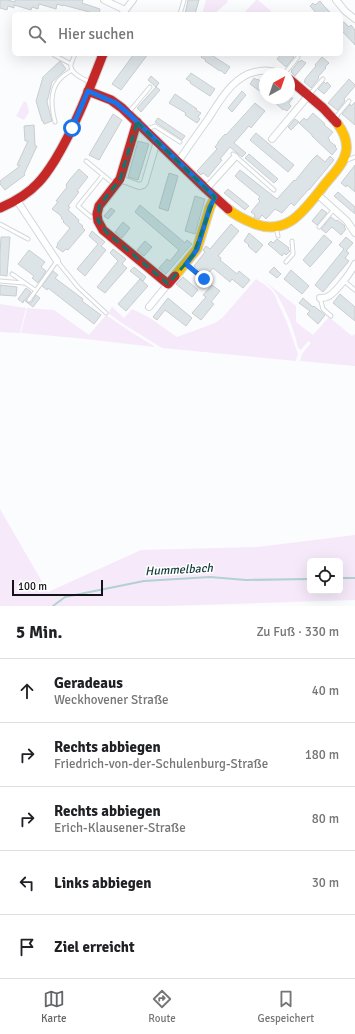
<!DOCTYPE html>
<html lang="de">
<meta charset="utf-8">
<style>
:root{--surface:#fff;--page:#f2f2f2;--text:#202124;--muted:#757577;--line:#e0e0e0;--accent:#646568}
body{margin:0;font-family:Signika,sans-serif;background:var(--page);color:var(--text)}
.controls{position:absolute;right:12px;bottom:12px;display:grid;overflow:hidden;border-radius:6px;box-shadow:0 4px 16px #0002}
.controls button{width:36px;height:36px;display:grid;place-items:center;padding:0;border:0;border-bottom:1px solid var(--line);background:var(--surface);color:var(--text);font:20px sans-serif}
.compass{position:absolute;left:259px;top:68px;width:36px;height:36px;border-radius:50%;background:var(--surface);box-shadow:0 4px 16px #0002;rotate:40deg}
.scale{position:absolute;left:12px;bottom:10px;width:91px;box-sizing:border-box;padding-left:4px;border:2px solid #121418;border-top:0;font-size:11px;line-height:14px;white-space:nowrap;color:#121418;-webkit-text-stroke:3px #fff;paint-order:stroke}
.stop{position:absolute;width:12px;height:12px;margin:-9px;border:3px solid #1a73e8;border-radius:50%;background:#fff}
.stop.end{background:#1a73e8;border-color:#fff;box-shadow:0 1px 4px #0008}
.list{margin:0;padding:0;list-style:none}
h2{display:flex;justify-content:space-between;align-items:center;height:52px;margin:0;padding:0 16px;font-size:17px}
h2 small{font-size:13px;font-weight:400;color:var(--muted)}
.list li{display:grid;grid-template-columns:26px 1fr auto;gap:12px;align-items:center;box-sizing:border-box;height:64px;padding:0 16px;border-top:1px solid var(--line)}
.list b{display:block;font-size:15px;white-space:nowrap}
.list p{margin:0;font-size:13px;white-space:nowrap;color:var(--muted)}
.list em{font-size:13px;font-style:normal;color:var(--muted)}
.icon{flex:none;width:22px;height:22px;fill:none;stroke:currentColor;stroke-width:2;stroke-linecap:round;stroke-linejoin:round}
.map{position:relative;flex:none;width:355px;height:606px;overflow:hidden}
.search{position:absolute;background:var(--surface);box-shadow:0 4px 16px #0002;left:12px;right:12px;top:12px;height:44px;display:flex;align-items:center;gap:10px;box-sizing:border-box;padding:0 14px;border-radius:6px;color:var(--muted);font-size:15px}
.sheet{height:372px;background:var(--surface)}
nav{display:flex;justify-content:space-around;align-items:center;box-sizing:border-box;height:56px;border-top:1px solid var(--line);background:var(--surface);font-size:11px;color:var(--muted)}
nav a{display:grid;justify-items:center;gap:2px}
nav .on{color:var(--accent)}
.map>svg:first-child{display:block}
</style>
<div class="map">
<svg width="355" height="606" viewBox="0 0 355 606">
<rect width="100%" height="100%" fill="#fbfcfd"/>
<g fill="#f6eafa" fill-rule="evenodd">
<path d="M206,0h21l1,2 -14,12h-12z"/>
<path d="M256,0h2l13,11 -2,3h-26z"/>
<path d="M24,101l3,2 2,9 -5,8 -8,-4z"/>
<path d="M256,279c8,5 20,12 21,22l9,19 12,34 -2,7 -134,-13 -39,-24 -15,-11 4,-6 12,11 8,-9 18,9 27,19 38,-14 8,-6z"/>
<path d="M262,279l34,27v16l17,13 16,-18 23,19 3,-2v32l-55,-5 2,-7 9,-11 -3,-2 -7,9 -3,-2c-3,-16 -13,-42 -23,-56 -3,-5 -9,-9 -13,-13z"/>
<path d="M0,304l26,4 -6,25 -20,-1z"/>
<path d="M27,308l27,2 35,25 17,-20 25,17 23,14v1l-68,-8 -65,-6z"/>
<path d="M0,509l48,83 93,-42 116,-3 98,-12v65l-189,6h-166zM310,561h30v30h-30z"/>
</g>
<g fill="none" stroke-linecap="round" stroke-linejoin="round">
<g stroke="#b2d1d0" stroke-width="2">
<path d="M340,578h15"/>
<path d="M53,606l12,-9 79,-16 66,-4 36,3 64,-1"/>
</g>
</g>
<g fill="#dce4e7" stroke="#cbcdcf">
<path d="M0,0h8l7,2v-2h68l-1,3 18,6 -1,5h-2l-34,-9v1l-6,-2 -1,5 -17,-5 -1,5 -6,-2 -1,3 -17,-5v3l-6,-2 -1,4 -7,-2z"/>
<path d="M188,0h11l-4,14h-10z"/>
<path d="M320,1l4,5 8,8h-15l-7,-8 3,-3 2,2z"/>
<path d="M344,22l5,5 2,-2 4,5v15l-14,-15v-6z"/>
<path d="M134,54h14l-27,36 -9,-6z"/>
<path d="M203,54h7l20,13 -5,7 -5,-4v1l-15,-10 1,-1 -5,-3z"/>
<path d="M281,54h10l3,3 -8,10 -9,-8z"/>
<path d="M322,57l7,6 -4,4 1,1 -8,9 1,1 -8,10 -7,-6 1,-2v-1l11,-13 -1,-1z"/>
<path d="M301,60l5,3 -11,13 -4,-4 1,-1h-1l8,-10 1,1z"/>
<path d="M60,61l6,8 -14,13 -5,20 5,19 -8,3 -1,-3h-1l-6,-20 7,-24z"/>
<path d="M191,73l24,16 -5,7 -20,-13 1,-1 -5,-3z"/>
<path d="M151,76l8,7 -3,4 -8,-7z"/>
<path d="M254,78l3,2 1,-1 3,3v-1l4,3v11l-15,-11z"/>
<path d="M349,79l6,6v1l-11,13 1,2 -7,9h-1l-9,-7z"/>
<path d="M324,82l2,2 1,-2 4,4 -7,8 -6,-5z"/>
<path d="M156,87l4,3 -19,22 -4,-4z"/>
<path d="M242,91l4,4 -14,17 -4,-4z"/>
<path d="M175,94l22,15 -1,1 5,3 -3,4 2,2 -3,4 -12,-8 1,-2 -17,-10z"/>
<path d="M270,98h23l-4,5v1l2,2 -4,5 -3,-2 -1,1z"/>
<path d="M355,102v23l-13,-11 8,-10 1,2z"/>
<path d="M255,103l10,8 -14,17 -2,-2 -15,17 12,10 -4,4 -12,-10 -10,12 2,1 -14,17 -5,-4 -2,2 -4,-4 20,-22 -2,-2 3,-4v-1l7,-8 1,1z"/>
<path d="M313,113l12,11 -1,1 9,7 -5,6 2,2 -1,1 7,5 -1,1 2,2 -5,6 -20,-19v-1l-13,-12 5,-5 2,2 2,-1z"/>
<path d="M113,114l9,6 -23,40 -10,-5z"/>
<path d="M158,118l27,18 -3,4 -27,-18z"/>
<path d="M295,119l4,3 -8,8 -3,-3z"/>
<path d="M34,125l1,21h2l-13,28 1,1 -20,15 -5,-6v-3l20,-15 -3,-1 11,-24h-3l-1,-15z"/>
<path d="M256,133l38,32 -6,7 -38,-32z"/>
<path d="M138,141l11,3 -11,36 -10,-3z"/>
<path d="M249,154l29,25 -4,4 -29,-25z"/>
<path d="M317,155l8,7 5,-6 4,4 -25,30v-1l-15,17 -3,-3 -9,10 -7,-4 -9,10 -4,-4 -3,4 -5,-2 1,-2 -4,-3 9,-11 -2,-2 2,-2 -23,-19 -2,-2 5,-6 37,29 17,-19 1,1 17,-21z"/>
<path d="M355,165v27l-8,-7 -1,2 -5,-4z"/>
<path d="M79,169l9,8 -11,14 2,1 -11,14 2,1 -2,3 8,7h-1l4,3 -1,2 5,4 -1,1 3,3 -17,20 -2,-1 -3,3 -7,-5 2,-2 -1,-1 13,-16 -7,-6 1,-1 -3,-3h1l-2,-3 -8,-6 6,-7 -2,-1 11,-14 -1,-2 4,-6z"/>
<path d="M169,173l9,3 -10,35 -9,-3z"/>
<path d="M228,189l21,17 -4,4 -21,-17z"/>
<path d="M338,192l17,15v7l-21,-18z"/>
<path d="M195,196l10,3 -10,35 -10,-3z"/>
<path d="M140,205l45,38 2,-3 5,4 -26,30 -7,-6 8,-9 3,2 9,-11 -44,-38z"/>
<path d="M111,208l4,3 -7,8 -4,-3z"/>
<path d="M322,209l5,4 -10,12 -5,-4z"/>
<path d="M331,217l5,4 1,-1 8,6 -1,1 2,2 -5,6 -9,-8 -6,6 -5,-4z"/>
<path d="M123,222l7,6 -8,10 -7,-6z"/>
<path d="M231,224l8,7 -21,25 3,2 -1,2 17,14 2,-3 11,9 -7,8 -11,-9 -2,3 -17,-14 -7,8 -12,-10 11,-14 -2,-2 3,-4 4,3z"/>
<path d="M92,231l13,11 -4,4 5,4 -21,26 -8,-7 21,-25 -9,-8z"/>
<path d="M249,233l14,12 -7,8 -8,-7 1,-1 -5,-4z"/>
<path d="M324,235l8,7 -22,25 -7,-7z"/>
<path d="M1,237h9l-3,39 -7,-1v-22z"/>
<path d="M346,237l7,6 -7,8 3,2 -4,5 4,3 -26,31 -8,-7 29,-36 -5,-4z"/>
<path d="M277,239l12,9 -1,1 2,2 -4,4 -2,-2 -2,3 -14,-12 3,-3 2,2z"/>
<path d="M145,241l7,6 -8,9 -7,-6z"/>
<path d="M113,249l13,10 -4,5 5,4 -22,25 -8,-6 21,-26 -8,-8z"/>
<path d="M29,250l16,12 -4,5 5,4 -8,12 -6,-5 2,-2 -16,-12z"/>
<path d="M134,267l12,10 -3,4 -13,-10z"/>
<path d="M274,267l7,7 -4,4 -8,-6z"/>
<path d="M291,270l18,16 -7,8 -18,-15z"/>
<path d="M53,271l5,4 -3,3 28,21 -1,2 19,14 -7,9 -46,-36 -1,2 -5,-4z"/>
<path d="M183,277l15,13 -6,7 -16,-13z"/>
<path d="M140,279l8,7 -22,25 -8,-7z"/>
<path d="M0,285l17,2 -1,9 -16,-1z"/>
<path d="M212,285l8,6 -9,11 3,2 -13,16 -9,-7 14,-16 -3,-2z"/>
<path d="M26,288l5,4 -5,7 1,3 4,1 5,-8 4,3 -7,9 -9,-7 -1,3 -5,-4z"/>
<path d="M340,294l15,13v14l-22,-18z"/>
<path d="M168,298l24,20 -6,8 -21,-16 -8,10 -4,-3z"/>
<path d="M303,298l10,9 1,-1 11,9 -7,9 -11,-10 3,-3 -11,-8z"/>
</g>
<g fill="none" stroke-linecap="round" stroke-linejoin="round">
<defs>
<g id="lane">
<path d="M180,14l4,-14"/>
<path d="M54,54v1l17,9"/>
<path d="M75,54c-1,3 -3,7 -4,10 -2,9 12,15 19,18"/>
<path d="M284,74l14,-17"/>
<path d="M310,94l13,-15"/>
<path d="M129,112l21,-25"/>
<path d="M335,118l14,-17"/>
<path d="M55,122c-4,-15 -6,-34 7,-45 3,-3 7,-5 10,-7"/>
<path d="M147,129l8,-3 25,16"/>
<path d="M233,154l41,36"/>
<path d="M86,161l17,14"/>
<path d="M345,161l10,-4"/>
<path d="M91,217l-13,-11 25,-31 11,9"/>
<path d="M0,224l28,15"/>
<path d="M319,227l15,-18"/>
<path d="M276,228l2,8"/>
<path d="M286,262l7,-8 -1,-13"/>
<path d="M187,265l17,14"/>
<path d="M12,274l23,16"/>
<path d="M0,281l24,2"/>
<path d="M344,281l11,9"/>
<path d="M320,298l3,11 8,7"/>
<path d="M29,300l28,-39 21,26 28,26"/>
</g>
<g id="street">
<path d="M104,0l21,10"/>
<path d="M336,0l9,11 10,8"/>
<path d="M123,13l10,-13"/>
<path d="M272,139l36,-43"/>
<path d="M178,162c10,-15 20,-29 30,-43 13,-20 26,-45 52,-48 7,-1 14,0 21,3"/>
<path d="M120,179l19,7 4,-1 2,-3 12,-41"/>
<path d="M206,189l29,-32"/>
<path d="M317,194l30,27 8,12"/>
<path d="M16,199l41,62"/>
<path d="M320,298c3,0 6,0 9,-2 8,-5 22,-24 26,-32"/>
<path d="M149,307l19,-23"/>
</g>
<g id="slow">
<path d="M228,209c8,7 17,11 27,15 33,12 49,-14 67,-36 8,-11 21,-22 24,-36 2,-10 -3,-21 -9,-29"/>
<path d="M175,276l22,-27 13,-42 5,-10"/>
</g>
<g id="jam">
<path d="M289,79l34,29 14,15"/>
<path d="M88,91l23,9 11,8 84,81 22,20"/>
<path d="M137,122l-17,57 -21,27 -2,8 1,7 5,9 65,54 7,-8"/>
<path d="M0,208c14,-6 28,-14 38,-25 7,-7 12,-15 17,-23 20,-33 34,-70 48,-106"/>
</g>
</defs>
<use href="#lane" stroke="#d4d7d9" stroke-width="5"/>
<use href="#street" stroke="#d4d7d9" stroke-width="8"/>
<use href="#slow" stroke="#d4d7d9" stroke-width="11"/>
<use href="#jam" stroke="#d4d7d9" stroke-width="11"/>
<use href="#lane" stroke="#feffff" stroke-width="3"/>
<use href="#street" stroke="#feffff" stroke-width="6"/>
<use href="#slow" stroke="#ffc107" stroke-width="9"/>
<use href="#jam" stroke="#c62828" stroke-width="9"/>
</g>
<g fill="none" stroke-linecap="round" stroke-linejoin="round">
<path stroke="#1a73e8" stroke-width="5" d="M72,128l16,-37 28,12 13,11 86,83 -5,10 -13,42 -4,6 -7,9 18,15"/>
</g>
<path fill="#0f766e" fill-opacity="0.2" stroke="#0f766e" stroke-width="3" stroke-dasharray="8 5" stroke-linejoin="round" d="M137,122l78,75 -22,58 -25,29 -61,-51 -9,-12 1,-15 21,-27z"/>
<g text-anchor="middle" dominant-baseline="central" stroke-width="3" stroke-linejoin="round" paint-order="stroke">
<g font-size="12" font-style="italic" fill="#113b3a" stroke="#fff">
<text transform="translate(179 570) rotate(-3)">Hummelbach</text>
</g>
</g>
</svg>
<div class="controls">
<button><svg class="icon" aria-label="locate" viewBox="0 0 24 24"><circle cx="12" cy="12" r="6"/><path d="M12 2v4M12 18v4M2 12h4M18 12h4"/></svg></button>
</div>
<svg class="compass" viewBox="-18 -18 36 36"><path d="M0-13l5 13h-10z" fill="#e53935"/><path d="M0 13l5-13h-10z" fill="#757577"/></svg>
<div class="scale">100 m</div>
<div class="stop" style="left:72px;top:128px"></div>
<div class="stop end" style="left:204px;top:279px"></div>
<div class="search"><svg class="icon" aria-label="search" viewBox="0 0 24 24"><circle cx="10" cy="10" r="6"/><path d="M15 15l6 6"/></svg>Hier suchen</div>
</div>
<section class="sheet">
<h2>5 Min.<small>Zu Fuß · 330 m</small></h2>
<ul class="list">
<li><svg class="icon" aria-label="ahead" viewBox="0 0 24 24"><path d="M12 20V5M6 11l6-6 6 6"/></svg><div><b>Geradeaus</b><p>Weckhovener Straße</p></div><em>40 m</em></li>
<li><svg class="icon" aria-label="right" viewBox="0 0 24 24"><path d="M7 20v-9h11M14 6l5 5-5 5"/></svg><div><b>Rechts abbiegen</b><p>Friedrich-von-der-Schulenburg-Straße</p></div><em>180 m</em></li>
<li><svg class="icon" aria-label="right" viewBox="0 0 24 24"><path d="M7 20v-9h11M14 6l5 5-5 5"/></svg><div><b>Rechts abbiegen</b><p>Erich-Klausener-Straße</p></div><em>80 m</em></li>
<li><svg class="icon" aria-label="left" viewBox="0 0 24 24"><path d="M17 20v-9H6M10 6l-5 5 5 5"/></svg><div><b>Links abbiegen</b></div><em>30 m</em></li>
<li><svg class="icon" aria-label="arrive" viewBox="0 0 24 24"><path d="M6 21V4h12l-3 4 3 4H6"/></svg><div><b>Ziel erreicht</b></div></li>
</ul>
</section>
<nav>
<a class="on"><svg class="icon" aria-label="map" viewBox="0 0 24 24"><path d="M3 6l6-2 6 2 6-2v14l-6 2-6-2-6 2zM9 4v14M15 6v14"/></svg>Karte</a>
<a><svg class="icon" aria-label="directions" viewBox="0 0 24 24"><path d="M12 3l9 9-9 9-9-9zM9 14v-3h6M13 9l2 2-2 2"/></svg>Route</a>
<a><svg class="icon" aria-label="saved" viewBox="0 0 24 24"><path d="M7 4h10v16l-5-4-5 4z"/></svg>Gespeichert</a>
</nav>
